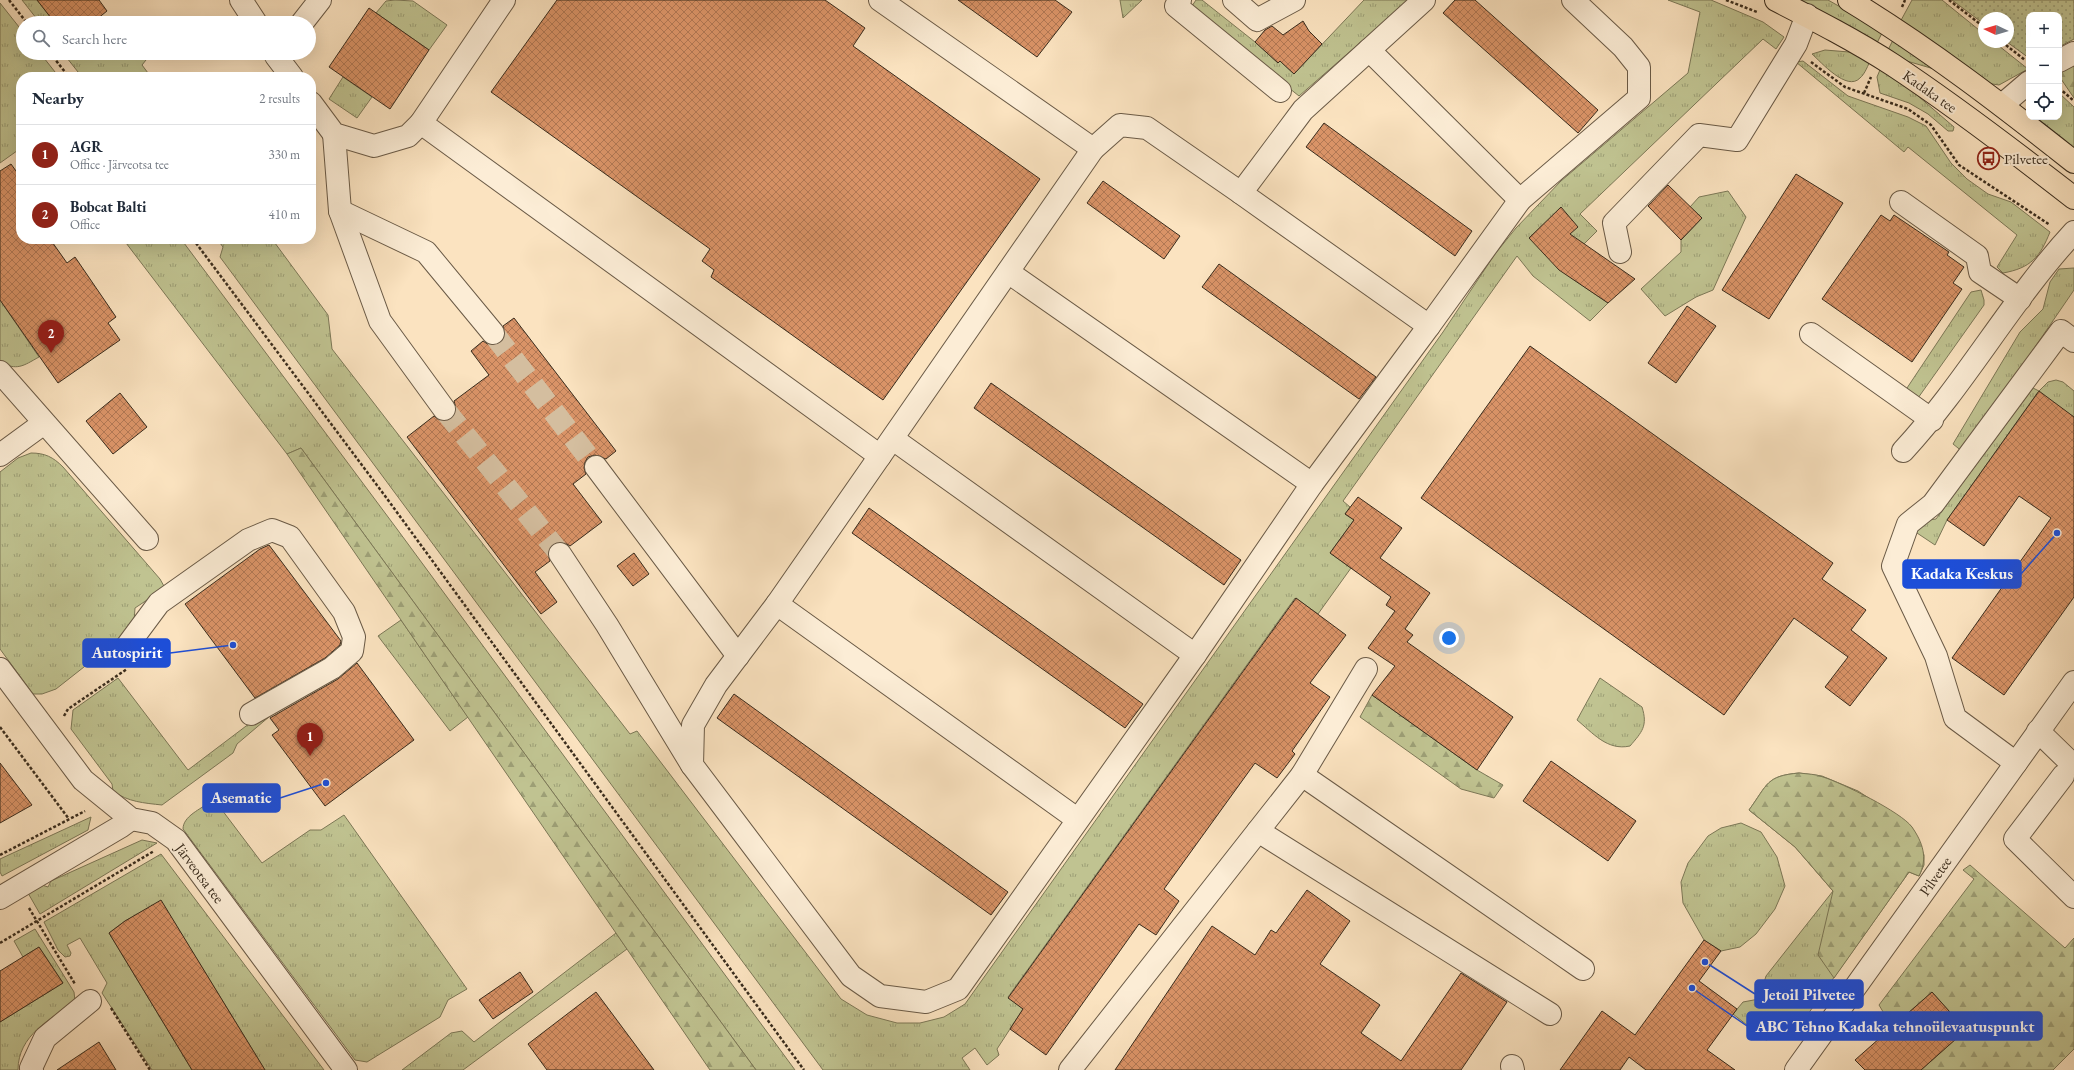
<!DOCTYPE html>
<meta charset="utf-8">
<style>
:root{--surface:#fff;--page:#f6f6f7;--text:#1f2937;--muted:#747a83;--line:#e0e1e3;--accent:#8f2418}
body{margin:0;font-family:"EB Garamond",serif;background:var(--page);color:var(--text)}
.controls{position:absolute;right:12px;top:12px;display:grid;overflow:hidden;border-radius:8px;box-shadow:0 4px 16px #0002}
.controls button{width:36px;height:36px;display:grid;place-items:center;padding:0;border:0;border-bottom:1px solid var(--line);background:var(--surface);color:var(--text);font:20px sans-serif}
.compass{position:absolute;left:1978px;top:12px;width:36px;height:36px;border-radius:50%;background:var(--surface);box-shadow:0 4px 16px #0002;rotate:274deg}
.you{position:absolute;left:1449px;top:638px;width:14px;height:14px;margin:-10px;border:3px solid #fff;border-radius:50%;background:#1a73e8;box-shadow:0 0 0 6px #1a73e833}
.badge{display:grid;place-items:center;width:26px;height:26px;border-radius:50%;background:var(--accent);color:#fff;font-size:13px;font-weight:700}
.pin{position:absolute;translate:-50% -33px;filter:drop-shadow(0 1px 2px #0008)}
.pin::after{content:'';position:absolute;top:21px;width:14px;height:12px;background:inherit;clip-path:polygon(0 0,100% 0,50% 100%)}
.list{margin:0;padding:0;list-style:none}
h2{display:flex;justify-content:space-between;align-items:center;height:52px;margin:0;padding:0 16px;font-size:17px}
h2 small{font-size:13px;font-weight:400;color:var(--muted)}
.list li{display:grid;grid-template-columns:26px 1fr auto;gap:12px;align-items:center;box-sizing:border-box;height:60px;padding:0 16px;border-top:1px solid var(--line)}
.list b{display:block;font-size:15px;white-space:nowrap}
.list p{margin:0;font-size:13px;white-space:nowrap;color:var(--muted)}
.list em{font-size:13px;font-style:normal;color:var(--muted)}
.icon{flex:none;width:22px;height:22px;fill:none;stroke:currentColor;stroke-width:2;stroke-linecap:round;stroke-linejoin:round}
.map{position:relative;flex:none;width:2074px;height:1070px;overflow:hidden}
.search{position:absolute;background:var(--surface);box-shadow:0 4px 16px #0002;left:16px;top:16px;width:300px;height:44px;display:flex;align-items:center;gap:10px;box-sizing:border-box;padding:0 14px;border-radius:22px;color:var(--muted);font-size:15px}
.panel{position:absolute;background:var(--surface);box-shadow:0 4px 16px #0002;left:16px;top:72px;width:300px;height:172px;border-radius:16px}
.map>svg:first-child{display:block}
</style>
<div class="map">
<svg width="2074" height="1070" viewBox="0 0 2074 1070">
<defs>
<pattern id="grass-tufts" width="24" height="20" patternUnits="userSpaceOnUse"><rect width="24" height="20" fill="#c0c391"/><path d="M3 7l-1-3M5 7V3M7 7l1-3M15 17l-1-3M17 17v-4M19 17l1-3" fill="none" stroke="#9d9f76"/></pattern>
<pattern id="forest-firs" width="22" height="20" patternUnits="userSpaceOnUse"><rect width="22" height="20" fill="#c0c391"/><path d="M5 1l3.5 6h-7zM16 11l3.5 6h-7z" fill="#9d9f76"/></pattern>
<pattern id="park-dots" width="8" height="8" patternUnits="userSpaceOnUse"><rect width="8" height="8" fill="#c0c391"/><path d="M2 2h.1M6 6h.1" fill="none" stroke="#9d9f76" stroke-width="1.8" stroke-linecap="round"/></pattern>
<pattern id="building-cross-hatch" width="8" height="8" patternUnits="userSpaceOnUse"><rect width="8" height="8" fill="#d99367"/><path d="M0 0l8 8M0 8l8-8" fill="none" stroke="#b17854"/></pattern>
</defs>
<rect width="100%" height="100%" fill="#fbe3c0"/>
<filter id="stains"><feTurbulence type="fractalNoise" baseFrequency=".005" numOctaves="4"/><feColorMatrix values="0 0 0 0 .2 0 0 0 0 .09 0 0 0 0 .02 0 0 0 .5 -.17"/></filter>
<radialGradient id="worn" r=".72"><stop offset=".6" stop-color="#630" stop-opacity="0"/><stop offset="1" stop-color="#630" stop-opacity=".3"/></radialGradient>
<g fill="url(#grass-tufts)" stroke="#7c7857">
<path d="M22,0h15l18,23h-15z"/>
<path d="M395,0l18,1 34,24 -18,25 -53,-37 10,-12z"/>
<path d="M1120,0h22l-19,18z"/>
<path d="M1196,0h6l53,42 23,21 2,-2 14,13 70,-74h45l-110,96 -109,-87z"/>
<path d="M1668,0h43l52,22 21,15 -8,12 -13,-10 -183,175 17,17 -13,13 -14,33 38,26 -18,18 -57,-45 -16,-20 -174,245 7,6 -5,7 9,6 -24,33 21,15 -33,46 -23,-16 -287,399 15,12 -26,40 2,6 -12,10 -12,-17 -13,10 8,12h-147l-603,-813 3,-10 -6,-8h55l56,76 4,34 298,385 7,-3 204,268 26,16 30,8h23l24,-6 21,-13 478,-672 52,-78 21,-26 45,-47 127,-108 12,-61z"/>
<path d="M1799,0h29l55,31 -7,14z"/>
<path d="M1912,0h30l42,34v8h10l34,27 -29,16 -13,-2 -87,-59z"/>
<path d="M0,3l23,29v21h17l19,24h-38v71l-21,15z"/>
<path d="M1894,38l40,31 -34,-10 -13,-7z"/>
<path d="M1825,50l36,3 10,6c-3,6 -6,15 -11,19 -13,14 -39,-16 -48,-24z"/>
<path d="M63,53h78l5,7 -4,5 9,12h-69z"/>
<path d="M1803,61l45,35 60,21 18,9 25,37 16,16 21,15 23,8 39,30c-10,25 -19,36 -47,41l-6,-6 20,-32 -109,-88 -4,5 -108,-90z"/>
<path d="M1882,65l72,62 -1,4h-5l-20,-17 -19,-11 -29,-10 -3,-16z"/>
<path d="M343,77l29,20 -15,21 -28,-19z"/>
<path d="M2059,93l15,14v44l-44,-34h29z"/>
<path d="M1728,191l18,26 -33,73 -17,7 -31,19 -24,-27 40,-37v-12l21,-22 -12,-11 9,-10z"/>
<path d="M123,239h58l216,290 398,541h-39l-455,-622 -14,6z"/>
<path d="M2074,268v22l-111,162 -10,-8 67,-112 23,-23 7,-27 9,-13z"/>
<path d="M1981,290l3,10v5l-66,93 -9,-4 -2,-6 64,-96z"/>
<path d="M0,300l39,57c-16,9 -22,14 -39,5z"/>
<path d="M2056,380l7,2 11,9v26l-36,-25 -91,128 -12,25 -21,-14 6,-10 16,-2 97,-131 6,3 9,-9z"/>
<path d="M31,453c14,0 22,4 32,14l97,112 5,9 -30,20 -1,14 -3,8 -75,59 -14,5h-9l-33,-45v-177l18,-14z"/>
<path d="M401,620l67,97 -18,14 -72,-95z"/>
<path d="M118,678l70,92 70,-53 7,-3 5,2 -33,28 -4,9 -71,52c-18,-2 -34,-3 -49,-14l-1,-7 -41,-55 2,-19z"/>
<path d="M1600,678l42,29c6,19 0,25 -12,39 -23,5 -37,-13 -53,-26z"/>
<path d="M1799,773l23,3 36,15 53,35 13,29v10l-5,11 -10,-4 -106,149 5,4 -3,4 -39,11 -33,-26 10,-12 16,-3 7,-23 67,-85 -38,-44 -46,-37c19,-26 17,-34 50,-37z"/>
<path d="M210,802h6l46,61 48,-33h11l23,-15 123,174 -19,11 -8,17 -73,45 -12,-2 -172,-231c0,-13 18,-20 27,-27z"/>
<path d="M91,817l-3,13 -86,46 -2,-4v-13z"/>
<path d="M1741,823l20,9 16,25 8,29 -10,23 -19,25 -16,13 -19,4 -17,-11 -21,-37 -2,-21 7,-19 20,-27 13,-8z"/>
<path d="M142,840l15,3 -117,71 -12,-21 14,-8 6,2 3,-6z"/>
<path d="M161,854l163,216h-59l-104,-169 -36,20 -16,12 83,137h-40l-50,-77 5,-10 -27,-45 -13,7 4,8 -1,3 -5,1 -7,-7 -14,-28z"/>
<path d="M35,929l39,63 1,9c-25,19 -57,34 -57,69h-18v-48l63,-39 -24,-36 -16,10 -9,-16z"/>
<path d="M616,933l11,16 -164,121h-61l49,-37 11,-2 12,11z"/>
</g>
<g fill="url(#forest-firs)" stroke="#7c7857">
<path d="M2072,62h2v36l-15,-22v-3z"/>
<path d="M301,448l455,622h-46l-423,-616z"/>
<path d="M1372,695l105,75 26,15 -9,13 -33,-9 -101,-72z"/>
<path d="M1799,773c8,1 17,1 24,4 19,6 78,35 89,50 11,16 16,31 7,49l-10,-4 -75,106 -16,-23 15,-64 -38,-44 -46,-37c19,-26 17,-34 50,-37z"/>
<path d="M1970,865l95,83 9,-10v111l-21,21h-132l45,-40 -34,-38 -40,35 -13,-22 95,-126 -11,-9z"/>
</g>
<path fill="url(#park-dots)" stroke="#7c7857" d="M1952,0h122v39l-15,8v-32h-30v43l-22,-16 1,-24h-24v6z"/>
<g fill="url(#building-cross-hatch)" stroke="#392c1d">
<path d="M37,0h62l8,11 -15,12h-37z"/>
<path d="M557,0h268l40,28 -12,18 187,133 -157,221 -172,-123 3,-7 -12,-9 8,-12 -219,-157z"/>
<path d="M958,0h97l17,12 -35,45z"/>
<path d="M1455,0h20l123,110 -20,23 -135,-120z"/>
<path d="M369,8l60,42 -39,59 -61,-42z"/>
<path d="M1303,21l6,10 13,13 -28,30 -14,-13 -2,2 -23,-21 10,-12 7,-4 11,9z"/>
<path d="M1324,123l148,108 -17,25 -149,-109z"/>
<path d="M11,164l10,14v61h29l17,24 8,-6 41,60 -8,6 12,17 -62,43 -58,-83v-129z"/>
<path d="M1796,174l47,29 -74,116 -47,-29z"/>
<path d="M1103,181l77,55 -16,23 -77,-56z"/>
<path d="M1668,185l34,33 -21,22 -33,-34z"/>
<path d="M1561,207l17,20 -8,7 65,45 -27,24 -49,-33 -30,-32z"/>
<path d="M1881,215l9,6 4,-6 55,37 -2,3 17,12 -11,16 9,6 -50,73 -90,-63z"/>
<path d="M1219,264l157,113 -17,22 -157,-112z"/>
<path d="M1687,306l29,20 -40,57 -28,-20z"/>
<path d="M514,318l102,133 -10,8 -11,-4 -7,2 -3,5 -1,6 2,6 -13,10 29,38 -32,24 -5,-3 -6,-1 -6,2 -4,4 -1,6 2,7 -15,11 22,30 -16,12 -134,-177 27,-21 5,4 6,1 7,-2 3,-5 1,-6 -2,-7 35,-26 -18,-24 12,-10 6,4h6l6,-2 4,-6 -2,-11z"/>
<path d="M1530,346l303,217 -11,16 44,31 -15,20 36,28 -37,48 -25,-19 23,-30 -54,-39 -70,97 -303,-217z"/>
<path d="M991,383l250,177 -17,25 -250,-177z"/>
<path d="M2039,391l35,26v180l-70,98 -52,-37 99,-140 -32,-22 -35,50 -37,-26z"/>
<path d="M120,393l27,34 -34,27 -27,-33z"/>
<path d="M1358,497l44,31 -22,30 50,35 -25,36 8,6 -6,7 106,75 -36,53 -105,-75 23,-29 -27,-18 27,-37 -9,-6 5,-8 -61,-44 24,-33 -9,-6z"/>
<path d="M869,508l274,196 -18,24 -273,-195z"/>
<path d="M269,545l72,96 -1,4 -15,13 -70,40 -70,-94 75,-55z"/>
<path d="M634,553l15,21 -16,12 -16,-20z"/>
<path d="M1296,598l50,37 -36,48 20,14 -38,54 3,3 -18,24 -22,-15 -91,126 15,12 -23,34 -17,-11 -93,131 -36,-26 13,-20 -15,-11z"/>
<path d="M357,663l57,77 -89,66 -53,-71 7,-5 -9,-12 68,-39z"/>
<path d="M734,694l274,198 -17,23 -274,-197z"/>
<path d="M1551,761l85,60 -28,40 -85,-60z"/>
<path d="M0,763l32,42 -32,18z"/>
<path d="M1307,890l43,31 -30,43 60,41 -19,28 40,28 60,-88 46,29 -46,68h-346l97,-144 43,29 16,-25 5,3z"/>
<path d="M161,900l104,170h-73l-83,-137 16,-12z"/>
<path d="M1704,940l17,11 -22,30 38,28 -30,41 28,20h-89l-17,-13 -9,13h-60l42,-59 33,24z"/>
<path d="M39,947l24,36 -63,39v-51z"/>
<path d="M520,972l13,20 -40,27 -14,-19z"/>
<path d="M596,992l58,78h-107l-19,-26z"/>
<path d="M1932,992l34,38 -45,40h-56l-10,-10z"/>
<path d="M99,1042l17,28h-59z"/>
</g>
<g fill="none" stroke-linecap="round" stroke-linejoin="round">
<g stroke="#d4be9f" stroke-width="22" stroke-dasharray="22 11" stroke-linecap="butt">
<path d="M493,333l103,134"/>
<path d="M444,409l116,145"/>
</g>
<defs>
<g id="minor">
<path d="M241,0l15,23"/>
<path d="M504,0l-83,123 459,333 213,-307"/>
<path d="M880,0l213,149 27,-24 27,3 94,65 62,-83 121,-110"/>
<path d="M1180,0l-4,6 104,85"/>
<path d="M1234,0l23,20 37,-20"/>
<path d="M302,23l18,-23"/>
<path d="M1369,50l151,150"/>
<path d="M278,53l-2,3 16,21"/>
<path d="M2059,61l15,-8"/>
<path d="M311,103l23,31 40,12 34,-10 13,-13"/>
<path d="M2002,105l27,-23"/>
<path d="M334,134l6,77 40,110 64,88"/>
<path d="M1241,193l188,133 91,-126 119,-102v-31l-16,-20 -50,-47"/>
<path d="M1901,202l76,54 3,16 40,27"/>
<path d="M340,211l86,41 67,81"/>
<path d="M1620,252l-6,-29 85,-88 38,5 59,-96 11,-29"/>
<path d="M1008,272l304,212"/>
<path d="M1811,334l121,86"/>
<path d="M0,372l147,167"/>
<path d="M893,439l302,216"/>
<path d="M1903,451c63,-68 108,-151 171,-219"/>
<path d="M0,455l44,-32"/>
<path d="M880,456l-103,148 -61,81 -23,40 -1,40 159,211 29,20 46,6 32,-13 237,-334 117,-171 117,-158"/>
<path d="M596,467l142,189"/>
<path d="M560,554l47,71 85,140"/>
<path d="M777,604l300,215"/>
<path d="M127,646l32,-43 89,-63 24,-10 18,7 54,75 10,25 -2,14 -20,17 -81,46"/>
<path d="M0,669l83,111 48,39 21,4 24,17 170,230"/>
<path d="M2038,731l34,33"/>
<path d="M2016,763l-61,-45 -19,-62 -43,-90 15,-42 25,-20 128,-173 13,10"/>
<path d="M1302,775l281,194"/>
<path d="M2063,776l-48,63 59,58"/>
<path d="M1258,831l292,183"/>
<path d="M0,898l120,-71 11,-8"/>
<path d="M1512,1066l1,4"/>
<path d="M32,1070l-1,-2 14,-30 45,-37"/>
<path d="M1070,1070l232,-295 64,-106"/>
<path d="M1796,1070l278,-388"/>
</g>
<g id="major">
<path d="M1776,0c39,20 80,41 117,65 62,41 122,87 181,133"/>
<path d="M1849,0c79,48 153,105 225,162"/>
</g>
</defs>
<use href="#minor" stroke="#6a5a46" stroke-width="24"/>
<use href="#major" stroke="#392c1d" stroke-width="24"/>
<g stroke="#392c1d" stroke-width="2.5" stroke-dasharray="3 2" stroke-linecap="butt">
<path d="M9,0l18,23"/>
<path d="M1726,0l31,12"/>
<path d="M1949,0l35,27"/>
<path d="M1902,7l3,-7"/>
<path d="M2002,42l23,18"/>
<path d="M50,53l19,24"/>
<path d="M1811,62l34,25 63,22 23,16 28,40 91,60"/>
<path d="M2059,88l15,13"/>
<path d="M1864,93l7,-16"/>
<path d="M193,239l195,261 416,570"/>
<path d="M64,716l4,-7 59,-40"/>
<path d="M0,727l69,92"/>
<path d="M0,855l85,-44"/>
<path d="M29,908l46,76"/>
<path d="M0,943l154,-92"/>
<path d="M111,1008l39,62"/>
</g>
<use href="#minor" stroke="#fcedd6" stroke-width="22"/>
<use href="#major" stroke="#fbe3c0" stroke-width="22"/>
</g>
<defs>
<symbol id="bus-ring" viewBox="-11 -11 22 22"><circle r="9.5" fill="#fcedd6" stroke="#8f2418" stroke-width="1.5"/><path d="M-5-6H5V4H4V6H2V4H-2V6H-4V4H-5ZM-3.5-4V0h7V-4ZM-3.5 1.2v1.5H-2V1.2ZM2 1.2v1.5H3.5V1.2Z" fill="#8f2418"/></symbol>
</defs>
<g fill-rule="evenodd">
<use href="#bus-ring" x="1976" y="146" width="25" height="25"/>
</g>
<g text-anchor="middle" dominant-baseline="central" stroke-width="4" stroke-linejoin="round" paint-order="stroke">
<g font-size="15" fill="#392c1d" stroke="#fcedd6">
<text transform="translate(1930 91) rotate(35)">Kadaka tee</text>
<text transform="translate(200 873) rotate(53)">Järveotsa tee</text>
<text transform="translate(1935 876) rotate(-55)">Pilvetee</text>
</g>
<g font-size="15" fill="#392c1d" stroke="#fcedd6" text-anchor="start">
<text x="2004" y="158">Pilvetee</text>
</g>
</g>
<path fill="none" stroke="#1d4ed8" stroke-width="1.5" d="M2057 533L2021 574M233 645L170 653M326 783L280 798M1705 962L1755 994M1692 988L1747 1026"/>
<g fill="#1d4ed8" stroke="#fcedd6" stroke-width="1.5">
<circle cx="2057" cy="533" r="4"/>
<circle cx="233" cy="645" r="4"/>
<circle cx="326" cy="783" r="4"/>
<circle cx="1705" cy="962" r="4"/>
<circle cx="1692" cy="988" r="4"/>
</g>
<g fill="#1d4ed8" stroke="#1d4ed8" stroke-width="1.5">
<rect x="1903" y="560" width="118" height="28" rx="4"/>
<rect x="83" y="639" width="87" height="28" rx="4"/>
<rect x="203" y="784" width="77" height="28" rx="4"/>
<rect x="1755" y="980" width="108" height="28" rx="4"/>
<rect x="1747" y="1012" width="295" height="28" rx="4"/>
</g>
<g font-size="16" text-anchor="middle" font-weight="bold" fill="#fff">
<text x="1962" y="579">Kadaka Keskus</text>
<text x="127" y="658">Autospirit</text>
<text x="241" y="803">Asematic</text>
<text x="1809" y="1000">Jetoil Pilvetee</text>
<text x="1895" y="1032">ABC Tehno Kadaka tehnoülevaatuspunkt</text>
</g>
<rect width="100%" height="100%" filter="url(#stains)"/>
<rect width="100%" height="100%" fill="url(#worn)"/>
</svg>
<div class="controls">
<button>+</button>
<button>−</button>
<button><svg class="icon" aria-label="locate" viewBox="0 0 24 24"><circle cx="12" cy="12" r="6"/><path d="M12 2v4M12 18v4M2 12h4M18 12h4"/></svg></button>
</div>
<svg class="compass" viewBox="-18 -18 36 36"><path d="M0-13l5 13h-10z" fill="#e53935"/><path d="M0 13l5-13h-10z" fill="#747a83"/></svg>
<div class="you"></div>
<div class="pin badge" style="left:310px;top:756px">1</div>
<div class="pin badge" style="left:51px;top:353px">2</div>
<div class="search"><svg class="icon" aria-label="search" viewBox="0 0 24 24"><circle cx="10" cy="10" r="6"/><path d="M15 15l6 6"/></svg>Search here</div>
<section class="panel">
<h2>Nearby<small>2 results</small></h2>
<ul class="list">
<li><span class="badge">1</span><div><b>AGR</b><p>Office · Järveotsa tee</p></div><em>330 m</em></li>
<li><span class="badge">2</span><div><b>Bobcat Balti</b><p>Office</p></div><em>410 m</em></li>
</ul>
</section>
</div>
